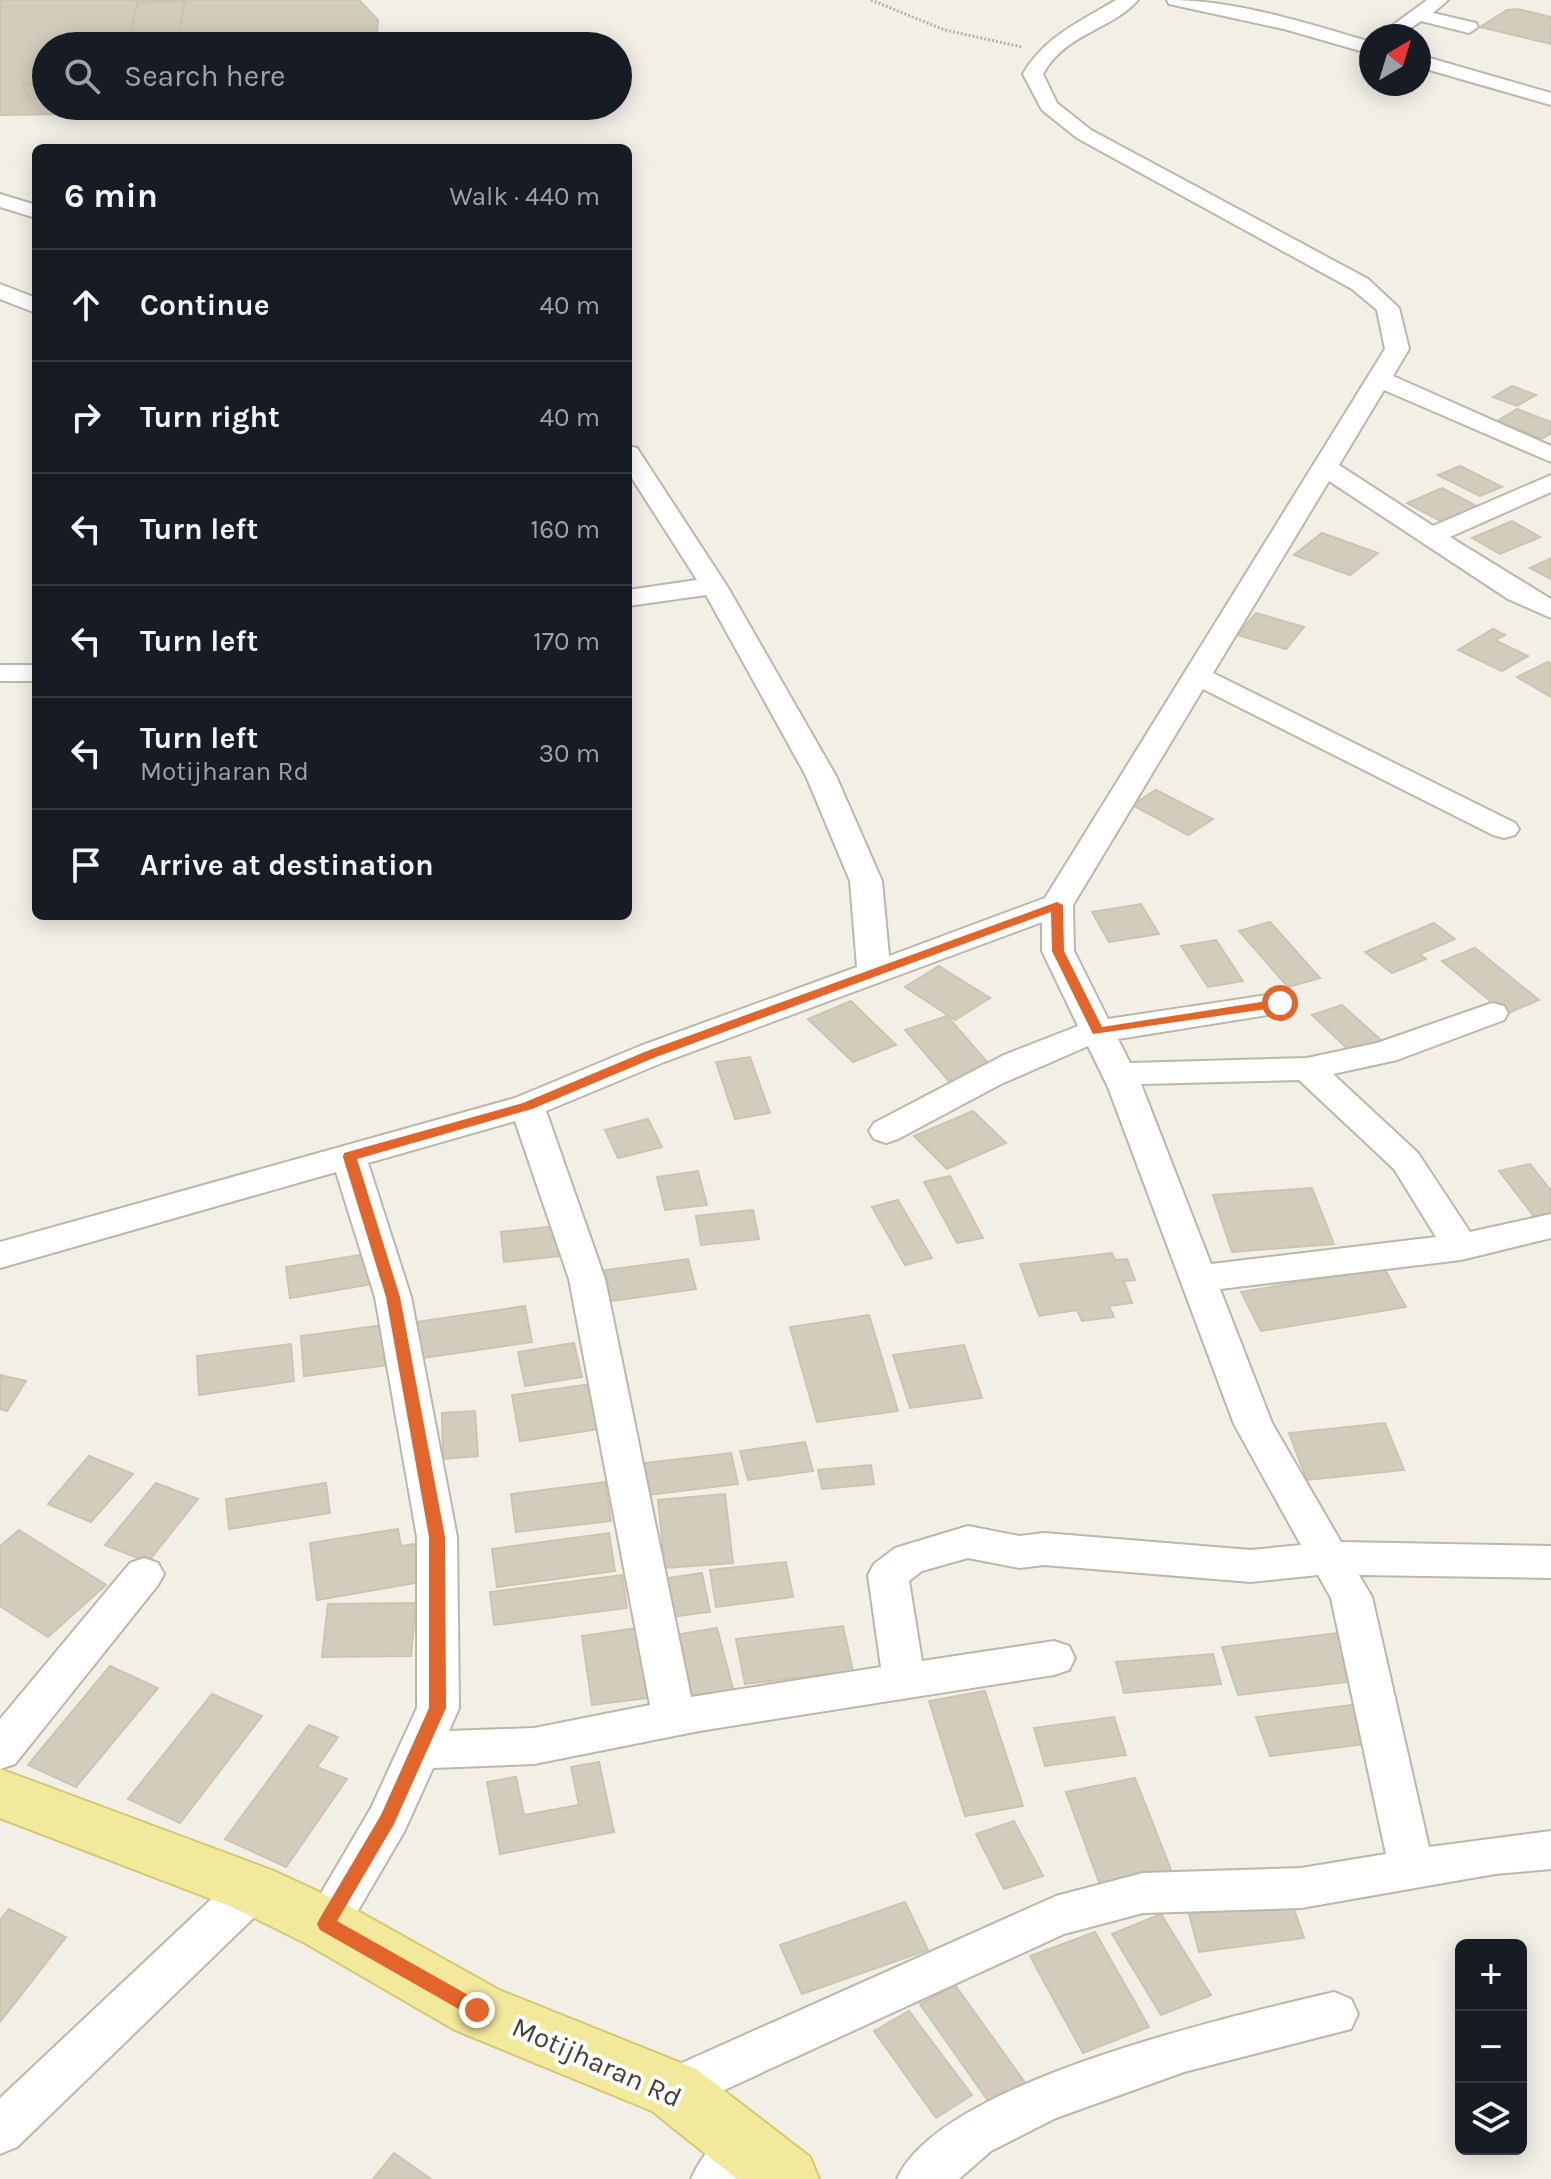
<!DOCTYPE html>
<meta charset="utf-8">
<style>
:root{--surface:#171b24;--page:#20242c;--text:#f1f3f6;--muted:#9ea1a6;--line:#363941}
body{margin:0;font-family:Karla,sans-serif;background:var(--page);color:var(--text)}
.controls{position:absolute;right:24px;bottom:24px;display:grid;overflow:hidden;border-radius:12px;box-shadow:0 4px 20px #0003}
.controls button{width:72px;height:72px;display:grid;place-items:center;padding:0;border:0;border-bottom:2px solid var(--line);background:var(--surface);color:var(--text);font:40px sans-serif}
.compass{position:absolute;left:1359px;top:24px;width:72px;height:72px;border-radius:50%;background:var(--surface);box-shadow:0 4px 20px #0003;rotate:38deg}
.stop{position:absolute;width:24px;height:24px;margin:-18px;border:6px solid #e2652b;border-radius:50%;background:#fff}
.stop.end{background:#e2652b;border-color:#fff;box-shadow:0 2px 8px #0008}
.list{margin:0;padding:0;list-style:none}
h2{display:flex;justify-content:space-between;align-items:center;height:104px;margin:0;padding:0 32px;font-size:34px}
h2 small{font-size:26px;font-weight:400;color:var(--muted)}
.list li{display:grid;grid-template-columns:52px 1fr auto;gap:24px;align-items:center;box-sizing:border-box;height:112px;padding:0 32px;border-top:2px solid var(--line)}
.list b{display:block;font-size:30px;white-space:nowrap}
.list p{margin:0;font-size:26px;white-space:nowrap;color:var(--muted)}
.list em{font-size:26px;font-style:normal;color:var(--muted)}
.icon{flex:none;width:44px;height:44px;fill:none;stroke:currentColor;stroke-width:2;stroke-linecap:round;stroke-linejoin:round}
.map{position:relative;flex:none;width:1551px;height:2179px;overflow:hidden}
.search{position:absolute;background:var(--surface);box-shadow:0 4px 20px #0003;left:32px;top:32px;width:600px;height:88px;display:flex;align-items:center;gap:20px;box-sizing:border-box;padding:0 28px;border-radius:44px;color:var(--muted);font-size:30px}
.panel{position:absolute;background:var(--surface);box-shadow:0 4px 20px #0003;left:32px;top:144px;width:600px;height:776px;border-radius:12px}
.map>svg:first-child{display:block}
</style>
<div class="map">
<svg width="1551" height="2179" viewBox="0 0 1551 2179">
<rect width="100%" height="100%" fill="#f1efe6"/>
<g fill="#d1ccbc" stroke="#cbc5b0" stroke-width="2">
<path d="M0,0h359l19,20 -2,26h-330v60h324v4l-370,5z"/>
<path d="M185,0l-9,46h-48l9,-43z"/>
<path d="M1517,9l34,8v27l-71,-17 27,-17z"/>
<path d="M46,82v17h-17l-6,-15z"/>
<path d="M1512,386l24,9 -19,11 -24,-9z"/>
<path d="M1517,409l34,13v11l-9,6 -45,-18z"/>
<path d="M1460,466l42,21 -22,9 -42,-21z"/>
<path d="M1442,488l38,20 -36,15 -37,-20z"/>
<path d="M1512,521l28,16 -40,17 -28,-16z"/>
<path d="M1322,533l56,20 -28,22 -56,-20z"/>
<path d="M1551,558v21l-21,-11z"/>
<path d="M1256,613l48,14 -18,22 -49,-14z"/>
<path d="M1493,629l12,6 -10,5 33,16 -26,15 -44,-21z"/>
<path d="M1548,662l3,2v33l-34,-20z"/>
<path d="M1156,790l57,29 -25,16 -56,-30z"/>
<path d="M1141,904l18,30 -50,8 -17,-30z"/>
<path d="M1270,922l50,56 -32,9 -49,-56z"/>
<path d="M1434,923l21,16 -35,15 6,5 -34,14 -27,-21z"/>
<path d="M1216,940l27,41 -35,6 -27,-41z"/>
<path d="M1475,948l64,52 -33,14 -64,-53z"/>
<path d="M939,966l51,32 -35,22 -50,-33z"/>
<path d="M851,1001l45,44 -43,17 -45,-43z"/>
<path d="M1342,1005l39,35 -30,12 -39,-37z"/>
<path d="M947,1016l49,56 -42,15 -49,-57z"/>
<path d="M750,1057l20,56 -35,6 -19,-57z"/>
<path d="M973,1111l33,32 -59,26 -33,-33z"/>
<path d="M648,1119l14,28 -44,11 -13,-28z"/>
<path d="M1530,1164l21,27v25l-15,3 -37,-48z"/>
<path d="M698,1171l9,34 -42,5 -8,-33z"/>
<path d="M950,1176l33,62 -26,5 -33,-61z"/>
<path d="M1312,1188l22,56 -102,8 -19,-57z"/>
<path d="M898,1200l34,58 -27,7 -33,-58z"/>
<path d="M753,1210l6,29 -58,6 -5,-29z"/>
<path d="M557,1226l4,30 -57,6 -3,-30z"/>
<path d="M1112,1253l3,7 12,-1 8,21 -11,1 8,22 -23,3 5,11 -32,4 -5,-11 -38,6 -19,-52z"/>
<path d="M367,1254l6,30 -83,14 -4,-31z"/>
<path d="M688,1259l8,30 -91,13 -7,-31z"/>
<path d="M1384,1268l22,39 -145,24 -20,-39z"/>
<path d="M525,1306l7,36 -110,16 -6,-36z"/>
<path d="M869,1315l29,96 -81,11 -27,-95z"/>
<path d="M385,1325l4,40 -85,11 -3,-40z"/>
<path d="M574,1343l8,34 -57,9 -7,-34z"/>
<path d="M291,1344l3,37 -95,14 -2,-39z"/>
<path d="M964,1345l18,53 -72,10 -17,-53z"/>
<path d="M0,1375l26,6 -19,30 -7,-2z"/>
<path d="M591,1384l9,45 -80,12 -8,-46z"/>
<path d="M475,1411l3,45 -35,3 -1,-46z"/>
<path d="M1385,1423l19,47 -97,10 -18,-47z"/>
<path d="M805,1442l8,29 -65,9 -8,-29z"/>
<path d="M731,1453l7,31 -97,12 -5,-32z"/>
<path d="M89,1456l44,18 -42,48 -43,-18z"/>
<path d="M871,1465l3,19 -52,5 -4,-19z"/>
<path d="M605,1482l6,39 -95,11 -5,-38z"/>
<path d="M156,1483l42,16 -50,63 -43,-17z"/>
<path d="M326,1483l4,30 -101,16 -3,-30z"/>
<path d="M725,1494l8,69 -68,5 -7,-68z"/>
<path d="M398,1529l3,17 14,-2 6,38 -104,18 -7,-57z"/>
<path d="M19,1530l87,55 -58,52 -48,-31v-60z"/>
<path d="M609,1533l6,38 -118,16 -5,-38z"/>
<path d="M786,1562l7,35 -77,10 -6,-37z"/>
<path d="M702,1573l8,39 -48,6 -7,-38z"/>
<path d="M622,1575l5,33 -133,17 -4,-33z"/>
<path d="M416,1603l-5,53 -89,1 6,-53z"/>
<path d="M843,1626l10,45 -108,13 -9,-45z"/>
<path d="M638,1628l11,70 -57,7 -10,-69z"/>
<path d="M717,1628l16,61 -49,9 -15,-62z"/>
<path d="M1338,1633l18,48 -118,14 -16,-48z"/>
<path d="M1213,1654l8,30 -97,9 -8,-31z"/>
<path d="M110,1666l48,22 -82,99 -48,-22z"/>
<path d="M985,1691l38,115 -58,10 -36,-115z"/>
<path d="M212,1694l50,22 -82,107 -52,-24z"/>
<path d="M1359,1704l15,39 -104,13 -14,-39z"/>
<path d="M1114,1717l12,38 -81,11 -11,-38z"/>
<path d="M309,1725l29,12 -21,30 30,12 -61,88 -61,-28z"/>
<path d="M599,1762l15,70 -114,22 -13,-72 29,-5 8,38 55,-10 -8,-38z"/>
<path d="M1135,1778l38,97 -71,15 -36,-98z"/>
<path d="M1014,1821l29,55 -39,13 -28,-55z"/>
<path d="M1291,1900l13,38 -105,14 -10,-38z"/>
<path d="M905,1902l23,48 -126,44 -22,-49z"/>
<path d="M9,1909l57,28 -66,85v-102z"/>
<path d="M1161,1914l50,81 -50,20 -49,-81z"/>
<path d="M1095,1932l54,95 -66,26 -53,-97z"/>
<path d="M955,1985l71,99 -35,21 -71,-101z"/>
<path d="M909,2011l63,84 -36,23 -62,-87z"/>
<path d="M394,2153l37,26h-58z"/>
</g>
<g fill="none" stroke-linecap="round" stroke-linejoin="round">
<defs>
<g id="minor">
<path d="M1116,0h22c-26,30 -73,33 -95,74l14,29 34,27 277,149 31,29 10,41 -16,27 158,70v16l-167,-72 -45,75 94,61 118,-51v17l-101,45 101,62v19l-43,-19 -179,-118 -116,192 302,150 4,6 -4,6 -11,3 -11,-3 -290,-146 -130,216 1,46 34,68 172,-26 12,3 4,7 -4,7 -12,3 -162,26 12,24 177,-5 70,-15 115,-40 12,3 4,7 -4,7 -107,40 -64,14 85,79 52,79 81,-18v24l-90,22 -241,29 52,134 69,119 210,4v32l-192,-3 13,22 57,250 122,-16v38l-56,5 -194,34 -158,5 -79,21 -390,179 -17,-7 -7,-16 7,-16 399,-178 87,-23 158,-5 85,-14 -55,-256 -13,-23 -67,7 -207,-17 -25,3 -51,-10 -46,13 -13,10 13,80 132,-20 15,5 6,12 -6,12 -15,5 -355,56 -165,33 -101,4 -29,64 -62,106 -16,6 -16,-6 -7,-14 68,-116 46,-100v-171l-42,-240 -39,-125 -336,96v-26l515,-144 125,-52 217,-79 -7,-86 -44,-105 -100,-181 -78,11v-16l69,-10 -69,-108v-26l9,2 90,138 109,190 46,105 7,75 156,-58 340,-549 -8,-39 -25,-21 -275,-151 -35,-28 -19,-36c21,-37 58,-53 93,-74zM1042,922v29l36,75 -74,29 -130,68 -5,8 5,8 12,4 12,-4 103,-55 87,-38 20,41 126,337 67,121 -50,5 -207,-17 -25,3 -51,-10 -73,22 -21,16 -6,11 13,92 -190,30 -86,-418 -59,-168 118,-49zM1299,1080l95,89 42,68 -225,27 -70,-180zM515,1121l54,158 81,426 -116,23 -85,3 10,-23 -2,-171 -46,-240 -43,-134z"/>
<path d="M1167,0c69,0 138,23 204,42v12l-87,-25 -115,-25z"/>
<path d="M1427,0h21l-15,13 43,10 2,4 -9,6 -48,-12 -22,15h-21z"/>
<path d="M1419,55l132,38v12l-132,-38z"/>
<path d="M0,194l36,11v13l-36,-11z"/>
<path d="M0,284l36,14v15l-36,-14z"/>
<rect x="0" y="665" width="36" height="16"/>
<path d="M144,1558l14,5 6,11 -6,11 -143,179 -15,5v-50l130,-156z"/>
<path d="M253,1869l16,6 7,14 -7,14 -252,244 -17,7v-56l237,-223z"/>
<path d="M1334,1992l17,7 7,15 -7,15 -167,43 -128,46 -65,33 -32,28h-62c43,-98 337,-163 437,-187z"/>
<path d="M747,2122l17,7 8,16 -8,16 -15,18h-58c11,-25 30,-47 56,-57z"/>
</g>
<path id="major" d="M0,1769l274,102 73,34 152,85 197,79 114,88 9,22h-82l-85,-68 -197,-81 -150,-87 -73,-36 -232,-89z"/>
</defs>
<use href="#minor" stroke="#bbb8a9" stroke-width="4"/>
<use href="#major" stroke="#d6c86f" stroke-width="4"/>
<path stroke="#bbb59c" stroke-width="3" stroke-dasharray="2 2" stroke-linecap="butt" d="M871,0l74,30 77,17"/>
<use href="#minor" fill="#fff" fill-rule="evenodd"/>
<use href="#major" fill="#f3e99d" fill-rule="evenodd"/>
</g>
<path fill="#e2652b" d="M1057,902l6,3 1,46 38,76 178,-28 7,4 -7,4 -187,27 -41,-83 -1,-39 -395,145 -124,52 -175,50 43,138 45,240 1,171 -52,116 -57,97 147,83 2,6 -2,6 -7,2 -6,-2 -151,-86 -3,-6 3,-6 61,-103 48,-107v-171l-43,-240 -43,-140 1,-4 179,-50 124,-52z"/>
<g text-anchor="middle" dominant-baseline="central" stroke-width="8" stroke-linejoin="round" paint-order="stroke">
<g font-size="28" fill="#434036" stroke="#fff">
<text transform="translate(597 2062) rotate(24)">Motijharan Rd</text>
</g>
</g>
</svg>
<div class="controls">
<button>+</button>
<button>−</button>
<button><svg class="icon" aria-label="layers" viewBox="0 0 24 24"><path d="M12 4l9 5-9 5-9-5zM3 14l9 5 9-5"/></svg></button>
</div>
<svg class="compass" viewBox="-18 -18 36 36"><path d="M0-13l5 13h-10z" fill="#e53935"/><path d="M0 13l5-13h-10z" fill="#9ea1a6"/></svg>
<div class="stop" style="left:1280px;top:1003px"></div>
<div class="stop end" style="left:477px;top:2010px"></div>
<div class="search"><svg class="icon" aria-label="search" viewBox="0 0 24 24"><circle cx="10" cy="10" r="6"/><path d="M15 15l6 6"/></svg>Search here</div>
<section class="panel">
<h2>6 min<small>Walk · 440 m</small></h2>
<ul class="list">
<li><svg class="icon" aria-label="ahead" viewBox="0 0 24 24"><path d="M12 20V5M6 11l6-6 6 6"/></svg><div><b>Continue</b></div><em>40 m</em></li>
<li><svg class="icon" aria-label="right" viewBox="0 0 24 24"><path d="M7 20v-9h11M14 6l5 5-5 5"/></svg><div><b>Turn right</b></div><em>40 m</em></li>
<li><svg class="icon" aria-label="left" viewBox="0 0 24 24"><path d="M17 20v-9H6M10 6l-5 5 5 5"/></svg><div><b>Turn left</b></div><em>160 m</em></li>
<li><svg class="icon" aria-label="left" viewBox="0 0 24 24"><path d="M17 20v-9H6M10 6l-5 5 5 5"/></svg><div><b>Turn left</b></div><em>170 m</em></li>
<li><svg class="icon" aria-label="left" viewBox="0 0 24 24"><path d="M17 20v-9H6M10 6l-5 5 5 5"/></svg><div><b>Turn left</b><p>Motijharan Rd</p></div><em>30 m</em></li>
<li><svg class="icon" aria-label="arrive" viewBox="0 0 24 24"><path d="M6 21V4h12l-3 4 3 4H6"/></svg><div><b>Arrive at destination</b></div></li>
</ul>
</section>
</div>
